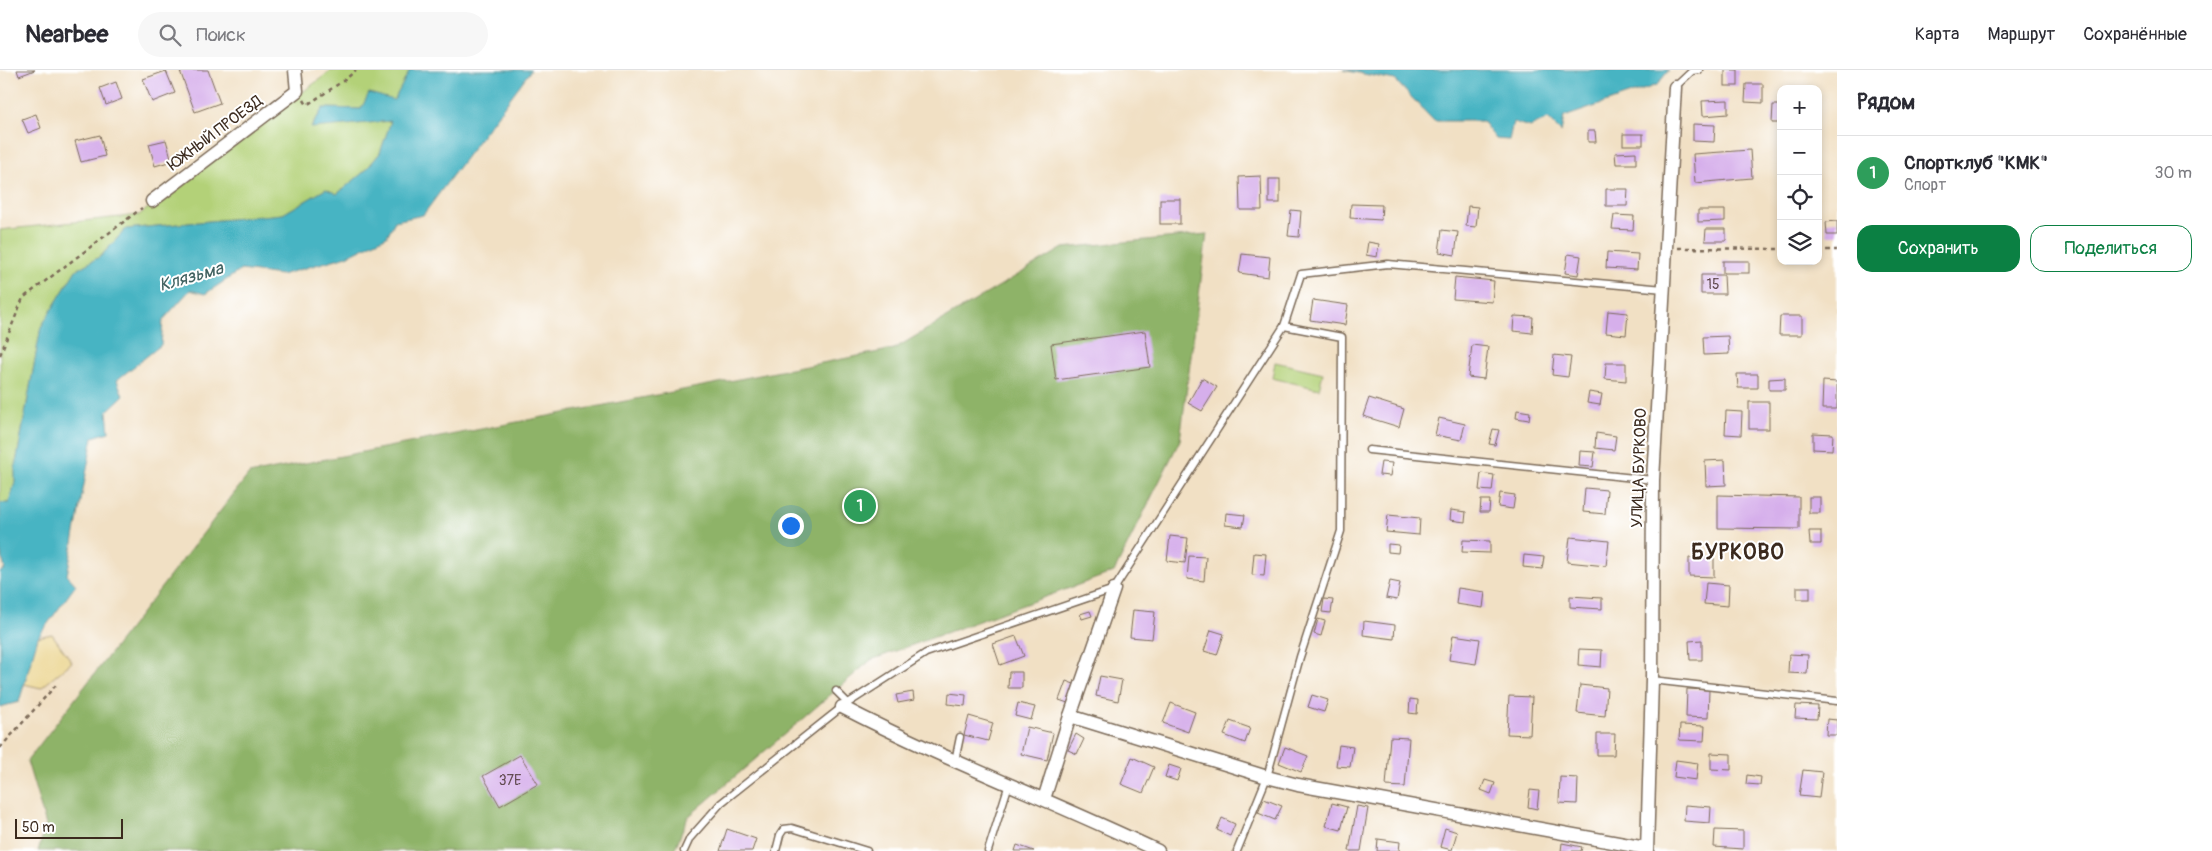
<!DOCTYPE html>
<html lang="ru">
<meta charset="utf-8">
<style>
:root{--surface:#fff;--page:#f7f7f7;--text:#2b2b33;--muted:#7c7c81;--line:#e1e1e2;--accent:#0b8043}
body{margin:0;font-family:Pangolin,sans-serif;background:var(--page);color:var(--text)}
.controls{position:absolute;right:15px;top:15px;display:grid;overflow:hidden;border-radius:10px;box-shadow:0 2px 8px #0003}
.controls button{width:45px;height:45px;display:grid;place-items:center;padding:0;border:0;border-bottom:1px solid var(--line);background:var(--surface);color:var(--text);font:25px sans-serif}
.scale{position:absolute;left:15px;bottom:12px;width:108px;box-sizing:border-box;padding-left:5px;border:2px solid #3b2a1e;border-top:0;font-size:14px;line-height:18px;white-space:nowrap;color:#3b2a1e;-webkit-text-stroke:4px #fff;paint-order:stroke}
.you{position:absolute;left:790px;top:455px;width:18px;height:18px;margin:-12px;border:4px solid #fff;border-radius:50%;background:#1a73e8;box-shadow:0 0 0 8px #1a73e833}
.badge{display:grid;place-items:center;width:32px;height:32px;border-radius:50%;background:var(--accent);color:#fff;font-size:16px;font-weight:700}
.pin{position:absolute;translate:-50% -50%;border:2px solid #fff;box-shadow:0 1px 5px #0006}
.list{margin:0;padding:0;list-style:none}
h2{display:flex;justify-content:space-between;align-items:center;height:65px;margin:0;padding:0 20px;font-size:21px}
h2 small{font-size:16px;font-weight:400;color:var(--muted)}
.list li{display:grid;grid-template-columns:32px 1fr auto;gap:15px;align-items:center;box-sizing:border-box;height:75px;padding:0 20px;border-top:1px solid var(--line)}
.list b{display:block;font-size:19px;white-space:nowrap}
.list p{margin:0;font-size:16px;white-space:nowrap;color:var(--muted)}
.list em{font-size:16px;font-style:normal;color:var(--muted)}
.actions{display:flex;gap:10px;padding:15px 20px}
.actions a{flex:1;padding:11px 0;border:1px solid var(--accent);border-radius:15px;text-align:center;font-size:18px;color:var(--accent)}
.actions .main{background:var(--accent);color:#fff}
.icon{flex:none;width:28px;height:28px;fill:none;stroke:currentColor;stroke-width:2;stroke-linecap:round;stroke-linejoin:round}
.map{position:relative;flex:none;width:1837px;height:781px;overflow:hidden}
header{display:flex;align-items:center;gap:30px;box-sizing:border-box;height:70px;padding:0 25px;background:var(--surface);border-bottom:1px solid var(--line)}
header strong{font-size:24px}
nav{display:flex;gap:28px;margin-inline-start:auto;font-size:18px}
.search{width:350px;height:45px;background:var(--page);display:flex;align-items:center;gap:12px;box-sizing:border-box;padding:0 18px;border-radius:28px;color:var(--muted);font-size:19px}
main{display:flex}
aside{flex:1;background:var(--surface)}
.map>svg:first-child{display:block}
</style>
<header>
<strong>Nearbee</strong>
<div class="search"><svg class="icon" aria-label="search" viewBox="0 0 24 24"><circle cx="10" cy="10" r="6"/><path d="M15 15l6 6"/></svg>Поиск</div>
<nav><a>Карта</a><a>Маршрут</a><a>Сохранённые</a></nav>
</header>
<main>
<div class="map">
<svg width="1837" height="781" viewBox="0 0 1837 781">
<rect width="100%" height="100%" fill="#fff"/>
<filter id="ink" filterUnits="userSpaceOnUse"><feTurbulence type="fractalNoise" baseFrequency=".02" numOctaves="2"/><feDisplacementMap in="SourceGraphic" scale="10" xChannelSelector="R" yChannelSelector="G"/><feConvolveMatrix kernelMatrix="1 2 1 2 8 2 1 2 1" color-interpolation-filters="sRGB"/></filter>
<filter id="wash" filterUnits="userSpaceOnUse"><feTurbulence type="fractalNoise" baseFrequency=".0096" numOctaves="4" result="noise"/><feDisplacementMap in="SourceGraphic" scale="20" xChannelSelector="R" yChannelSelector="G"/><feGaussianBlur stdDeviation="1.12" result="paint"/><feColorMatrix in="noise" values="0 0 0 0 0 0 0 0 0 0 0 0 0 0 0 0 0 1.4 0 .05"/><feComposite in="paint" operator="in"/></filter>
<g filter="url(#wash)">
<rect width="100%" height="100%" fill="#f1e0c4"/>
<g fill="#b3d178" stroke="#777e4b">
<path d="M332,0h78l-16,31 -24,-8 -9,16 -38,-1 -12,19 80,-6 -11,32 -15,18 -28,23 -11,-5 -43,25 -157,15 -25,27 -25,14 -35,57 -26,141v14l-6,21h-9v-273l139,-15z"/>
<path d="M1275,292l48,11 -4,16 -47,-11z"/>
</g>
<path fill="#8eb368" stroke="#646e43" d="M1207,164l-27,206 -66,132 -243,88 -183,157 -14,34h-636l8,-26 -19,-64 222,-287 645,-125 169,-101z"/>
<path fill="#eeda9e" stroke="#94825e" d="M52,564l20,28 -31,26 -17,-4 14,-47z"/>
<g fill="#47b4c3" stroke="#416f70">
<path d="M410,0h121l-108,145 -28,6 -8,15 -40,20 -66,19 -40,-5 -36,24 -15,-4 -27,30 -2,25 -44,35 6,16 -16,15 2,21 -16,5 -26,138 9,10 -38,52 -19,65 -19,5v-135l5,-3 -5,-19v-47h9l6,-21v-13l26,-142 35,-57 25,-14 25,-27 157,-15 43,-25 11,5 28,-23 15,-18 11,-32 -80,7 12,-20 38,1 8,-16 25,7z"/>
<path d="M1343,0h326l-12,15 -93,32 -3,15 -13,-13 -18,8 -17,-5 -4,18 -13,-1 -14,-18h-48l-39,-41z"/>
</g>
<g id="blocks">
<g fill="#d6afeb">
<path d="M17,0h18l-16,6z"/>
<path d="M185,0h23l12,33 -25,9 -15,-41z"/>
<rect x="1725" y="0" width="13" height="16"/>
<path d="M166,1l9,22 -23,9 -9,-23z"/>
<path d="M116,12l6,17 -16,6 -6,-17z"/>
<path d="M1746,14h17v19l-18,-1z"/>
<path d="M1728,30v14l-25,2 -1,-15z"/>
<path d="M1773,35h8v18h-9z"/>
<path d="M36,44l5,14 -13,5 -6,-14z"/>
<path d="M1693,54l22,1 -1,17 -21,-1z"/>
<path d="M1588,61h7l1,11h-8z"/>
<rect x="1623" y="64" width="20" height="11"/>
<path d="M100,65l5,21 -24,6 -6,-21z"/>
<path d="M166,70l6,21 -17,5 -6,-22z"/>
<path d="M1750,80l2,28 -57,5 -2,-29z"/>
<path d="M1636,82v12h-20l-1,-11z"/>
<path d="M1261,106l1,34h-22l-1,-33z"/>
<rect x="1269" y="109" width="11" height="24"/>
<path d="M1606,119h22l-1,17h-21z"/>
<rect x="1160" y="129" width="20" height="25"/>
<path d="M1351,134l31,1 -1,15 -31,-2z"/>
<path d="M1468,136l10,1 -2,20 -10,-1z"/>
<path d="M1291,140l10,1 -2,26 -11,-1z"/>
<path d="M1698,140h27v11l-27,1z"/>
<path d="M1614,145l20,1 -1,14 -21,-1z"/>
<path d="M1837,151v14h-10l-1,-13z"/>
<path d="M1706,159h20v12h-21z"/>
<path d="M1442,160l16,2 -3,23 -16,-3z"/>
<path d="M1368,172l11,2 -2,13 -11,-2z"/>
<path d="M1607,182l31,2 -1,16 -31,-2z"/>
<path d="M1242,184l28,3 -2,20 -29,-4z"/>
<path d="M1568,184l13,2 -3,19 -13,-2z"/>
<rect x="1723" y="191" width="26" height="12"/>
<path d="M1701,205h23l1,19h-24z"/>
<path d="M1455,207l39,4 -2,21 -39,-3z"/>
<path d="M1313,230l35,5 -3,20 -35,-5z"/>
<path d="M1608,241l20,2 -2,22 -20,-2z"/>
<path d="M1514,246l19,1 -1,16 -19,-2z"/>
<path d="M1780,246h22v19h-23z"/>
<path d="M1145,261l5,36 -94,13 -5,-36z"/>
<path d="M1728,266l1,18 -25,1 -1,-18z"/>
<path d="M1472,275l16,2 -4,32 -16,-2z"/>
<path d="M1554,285l17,2 -3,20 -16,-2z"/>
<path d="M1606,293h20v18l-21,-2z"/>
<path d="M1737,304h21v14h-20z"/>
<path d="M1202,308l15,9 -15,24 -14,-8z"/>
<path d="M1785,308v12h-16v-11z"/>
<path d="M1823,311l14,1v27h-15z"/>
<path d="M1589,322l13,2 -2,11 -13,-2z"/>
<path d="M1369,328l35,11 -5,18 -36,-11z"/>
<rect x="1749" y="332" width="20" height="27"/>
<path d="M1517,340l13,2 -1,8 -13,-2z"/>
<path d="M1726,341l16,1 -1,23 -16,-1z"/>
<path d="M1439,348l26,6 -4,16 -26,-5z"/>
<path d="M1493,359l6,1 -4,15 -6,-1z"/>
<path d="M1596,363l20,3 -2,14 -19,-2z"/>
<path d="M1813,363l20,1 -1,16 -19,-1z"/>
<path d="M1580,381l15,1 -2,15 -14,-1z"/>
<path d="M1725,390l1,25 -20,1 -1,-25z"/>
<path d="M1381,392l11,1 -2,13 -11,-1z"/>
<path d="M1481,403l13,2 -2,16 -13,-1z"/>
<path d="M1585,418l22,2 -2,24 -22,-2z"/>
<path d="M1500,423l15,2 -2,14 -15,-2z"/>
<path d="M1718,425l81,2v32l-81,-1z"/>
<rect x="1809" y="427" width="11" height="16"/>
<path d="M1481,430h9l-1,12h-9z"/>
<path d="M1451,440l15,2 -1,10 -15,-2z"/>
<path d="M1226,443l19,2 -2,12 -18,-2z"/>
<path d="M1388,445l32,3 -1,17 -33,-3z"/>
<path d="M1809,461h12v13h-11z"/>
<path d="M1170,466l18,2 -3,25 -18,-2z"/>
<path d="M1570,467l39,4 -3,25 -39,-4z"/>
<path d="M1463,470l27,1v12l-28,-1z"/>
<path d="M1388,474l11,1 -1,8 -10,-1z"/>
<path d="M1254,483l12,1 -2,22 -12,-1z"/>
<path d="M1524,485l20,2 -2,12 -19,-2z"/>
<path d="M1189,486l17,1 -2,24 -17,-2z"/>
<path d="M1689,488h25v19l-25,-1z"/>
<path d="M1390,511l10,2 -3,17 -11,-2z"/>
<path d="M1706,513l23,2 -1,21 -24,-2z"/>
<rect x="1797" y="517" width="13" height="12"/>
<path d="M1458,518l27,4 -2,16 -27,-4z"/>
<path d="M1570,526l32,2v11l-32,-2z"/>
<path d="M1324,529l9,1 -2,13 -9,-1z"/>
<path d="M1133,540l22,2 -3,27 -22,-2z"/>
<path d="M1090,541l2,5 -10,3 -2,-5z"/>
<path d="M1318,549l7,2 -4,15 -7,-2z"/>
<path d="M1364,551l31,4 -1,14 -31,-4z"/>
<path d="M1211,560l13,4 -7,21 -13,-4z"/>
<path d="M1453,565l27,4 -4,25 -27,-4z"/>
<path d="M1016,566l8,20 -24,9 -7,-21z"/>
<path d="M1702,570v20h-12l-1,-19z"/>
<path d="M1579,579l23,1 -1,17 -23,-2z"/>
<path d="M1789,584l19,1 -1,19 -19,-1z"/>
<path d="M1009,602h13v16h-14z"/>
<path d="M1100,606l22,4 -4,21 -22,-5z"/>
<path d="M1066,611l8,3 -6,19 -9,-3z"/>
<path d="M1580,615l27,3 -2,28 -28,-3z"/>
<path d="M1687,619l22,1 -1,28 -22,-1z"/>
<path d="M913,622l1,8 -16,3 -2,-8z"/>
<path d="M949,623l17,2 -1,11 -17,-2z"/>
<path d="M1312,625l16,5 -4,12 -16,-5z"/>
<path d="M1509,626l23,1 -2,38 -23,-1z"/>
<path d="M1410,629l8,1 -1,14 -8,-1z"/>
<path d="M1018,633l17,4 -4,13 -16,-4z"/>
<path d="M1171,633l24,9 -7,20 -25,-9z"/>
<path d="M1796,635l22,1 -1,13 -22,-1z"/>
<path d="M969,646l24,7 -5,18 -24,-6z"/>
<path d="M1827,649l10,1v15h-11z"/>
<path d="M1230,651l20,7 -5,15 -21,-8z"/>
<path d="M1680,655l25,1 -1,15 -25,-1z"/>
<path d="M1027,657l26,6 -6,27 -26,-6z"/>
<path d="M1076,664l8,5 -7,15 -9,-4z"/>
<path d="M1597,664h18l-1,21h-17z"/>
<path d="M1390,667l19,1 -4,49 -19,-1z"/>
<path d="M1339,675l14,2 -3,20 -14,-1z"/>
<path d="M1285,677l23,9 -7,16 -22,-9z"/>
<path d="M1711,683l20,1v16l-20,-1z"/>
<path d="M520,685l18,29 -38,22 -17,-30z"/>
<path d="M1132,687l22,10 -11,26 -22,-9z"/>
<path d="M1676,690l22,3 -2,17 -22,-3z"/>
<path d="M1169,695l12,4 -4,12 -12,-4z"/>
<path d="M1803,700l19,2 -3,26 -20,-2z"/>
<path d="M1747,705l14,2 -1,8 -14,-1z"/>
<path d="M1560,707l18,1 -1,26 -18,-1z"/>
<path d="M1485,710l10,3 -4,11 -10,-4z"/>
<path d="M1530,720l9,1 -2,18 -9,-2z"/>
<path d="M1264,729l18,7 -7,14 -17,-7z"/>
<path d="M1332,733l15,4 -6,23 -15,-4z"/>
<path d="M1685,735l26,2 -1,16 -26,-2z"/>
<path d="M1357,736l11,2 -7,43h-12z"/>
<path d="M1222,748l13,6 -5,12 -13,-6z"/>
<path d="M1445,758l12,4 -5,18 -12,-3z"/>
<path d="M727,759l29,10 -4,12h-32z"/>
<path d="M1715,760l28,1v18l-29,-2z"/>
<path d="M1378,769l22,3 -1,9h-22z"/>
<path d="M1562,773l20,4 -1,4h-20z"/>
<path d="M1017,775l17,6h-19z"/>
</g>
</g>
</g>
<g filter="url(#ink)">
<use href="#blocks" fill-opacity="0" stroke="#7b6a58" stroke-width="1"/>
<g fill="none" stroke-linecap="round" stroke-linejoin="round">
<defs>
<g id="lane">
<path d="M1675,17l17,-16 7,-1"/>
<path d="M1369,380l284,30"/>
<path d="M1652,610l185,21"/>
<path d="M836,621l12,12"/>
<path d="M955,691l5,-24"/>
<path d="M684,781l6,-13 31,-35 121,-96 84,-54 188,-64 170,-263 17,-52 87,-10 276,25"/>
<path d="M776,781l4,-16 4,-6 8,-1 75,23"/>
<path d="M988,781l21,-67"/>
<path d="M1237,781l30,-74 33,-120 41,-126 1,-194 -58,-11"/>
</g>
<g id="street">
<path d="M152,131l145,-110 -2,-21"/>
<path d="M842,637c102,53 211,94 316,144"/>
<path d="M1070,646l197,61 31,8 348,63"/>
<path d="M1044,729l26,-83 44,-127"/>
<path d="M1647,781l5,-171 1,-200 22,-393"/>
</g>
</defs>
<use href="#lane" stroke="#7b6a58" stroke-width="9"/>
<use href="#street" stroke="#7b6a58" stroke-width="15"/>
<g stroke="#7b6a58" stroke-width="2.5" stroke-dasharray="4 4" stroke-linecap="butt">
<path d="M304,30l3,5 39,-26 10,-9"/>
<path d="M1678,178l103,1"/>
<path d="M1818,180h19"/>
<path d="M0,285l23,-57 119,-90"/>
<path d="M0,678l56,-63"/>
</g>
<use href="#lane" stroke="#fff" stroke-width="6"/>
<use href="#street" stroke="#fff" stroke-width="12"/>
</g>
</g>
<g text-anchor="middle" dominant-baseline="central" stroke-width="4" stroke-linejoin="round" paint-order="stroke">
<g font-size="14" fill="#624b51">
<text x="1713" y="214">15</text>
<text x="510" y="710">37Е</text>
</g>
<g font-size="16" fill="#3b2a1e" stroke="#fff">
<text transform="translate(215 63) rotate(-37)">ЮЖНЫЙ ПРОЕЗД</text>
<text transform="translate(1639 398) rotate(-88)">УЛИЦА БУРКОВО</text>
</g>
<g font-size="18" font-style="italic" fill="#406160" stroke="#fff">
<text transform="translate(191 207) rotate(-16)">Клязьма</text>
</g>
<g font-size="21" font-weight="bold" letter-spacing="1" fill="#3b2a1e" stroke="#fff">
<text x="1738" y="482">БУРКОВО</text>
</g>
</g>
</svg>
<div class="controls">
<button>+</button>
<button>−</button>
<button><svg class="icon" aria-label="locate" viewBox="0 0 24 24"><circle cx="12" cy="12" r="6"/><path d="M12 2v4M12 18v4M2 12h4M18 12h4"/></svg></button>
<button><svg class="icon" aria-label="layers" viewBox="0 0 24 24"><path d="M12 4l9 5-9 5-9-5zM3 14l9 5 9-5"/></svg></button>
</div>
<div class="scale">50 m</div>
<div class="you"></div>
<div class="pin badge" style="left:860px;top:436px;background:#2e9e5b">1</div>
</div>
<aside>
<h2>Рядом<small></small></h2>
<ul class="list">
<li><span class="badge" style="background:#2e9e5b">1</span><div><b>Спортклуб &quot;КМК&quot;</b><p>Спорт</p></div><em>30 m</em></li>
</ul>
<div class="actions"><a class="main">Сохранить</a><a>Поделиться</a></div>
</aside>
</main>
